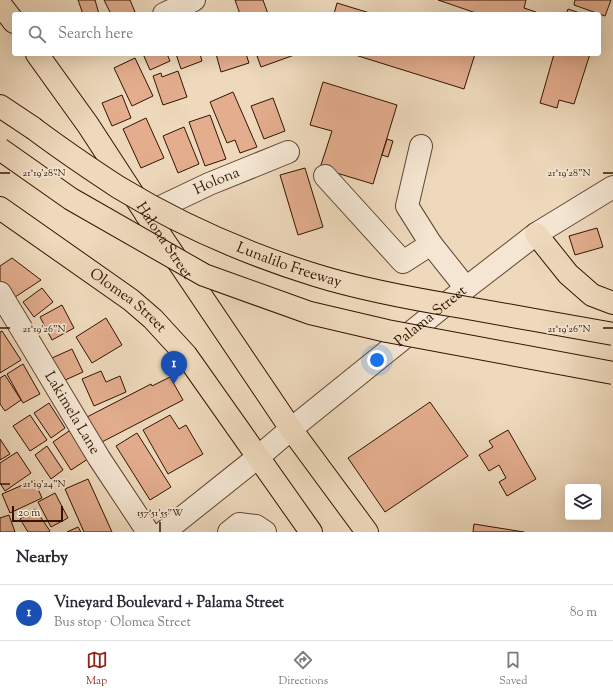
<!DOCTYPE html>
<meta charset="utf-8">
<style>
:root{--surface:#fff;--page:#f2f2f3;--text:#2b2b33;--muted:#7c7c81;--line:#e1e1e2;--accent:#8f2418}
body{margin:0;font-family:"Sorts Mill Goudy",serif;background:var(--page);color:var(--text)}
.controls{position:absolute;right:12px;bottom:12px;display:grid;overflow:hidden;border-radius:4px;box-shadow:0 4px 16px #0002}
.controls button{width:36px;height:36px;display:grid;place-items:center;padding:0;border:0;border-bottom:1px solid var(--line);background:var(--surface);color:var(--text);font:20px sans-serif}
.scale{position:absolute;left:12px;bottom:10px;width:51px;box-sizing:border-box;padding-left:4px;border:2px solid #321401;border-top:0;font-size:11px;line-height:14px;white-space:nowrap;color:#321401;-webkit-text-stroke:3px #f4e6d3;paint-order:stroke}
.you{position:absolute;left:377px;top:360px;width:14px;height:14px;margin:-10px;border:3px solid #fff;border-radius:50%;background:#1a73e8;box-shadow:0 0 0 6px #1a73e833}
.badge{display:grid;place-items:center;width:26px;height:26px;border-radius:50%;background:var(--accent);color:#fff;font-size:13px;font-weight:700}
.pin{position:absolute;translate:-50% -33px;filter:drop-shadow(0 1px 2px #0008)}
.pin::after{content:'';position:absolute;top:21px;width:14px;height:12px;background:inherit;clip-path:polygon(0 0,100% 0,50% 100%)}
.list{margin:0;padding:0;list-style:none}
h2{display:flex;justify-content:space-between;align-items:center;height:52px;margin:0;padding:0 16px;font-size:17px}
h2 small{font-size:13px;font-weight:400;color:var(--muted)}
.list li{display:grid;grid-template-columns:26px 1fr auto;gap:12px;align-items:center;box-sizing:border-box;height:56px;padding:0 16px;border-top:1px solid var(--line)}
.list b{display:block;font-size:15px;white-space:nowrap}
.list p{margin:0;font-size:13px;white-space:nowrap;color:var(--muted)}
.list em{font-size:13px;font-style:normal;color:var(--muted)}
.icon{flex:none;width:22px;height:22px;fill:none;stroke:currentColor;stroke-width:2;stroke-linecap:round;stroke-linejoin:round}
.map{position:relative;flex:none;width:613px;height:532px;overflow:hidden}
.search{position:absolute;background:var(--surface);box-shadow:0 4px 16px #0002;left:12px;right:12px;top:12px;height:44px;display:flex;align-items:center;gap:10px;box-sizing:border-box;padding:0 14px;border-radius:4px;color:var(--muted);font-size:15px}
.sheet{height:108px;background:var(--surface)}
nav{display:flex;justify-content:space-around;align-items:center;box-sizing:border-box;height:56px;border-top:1px solid var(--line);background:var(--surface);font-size:11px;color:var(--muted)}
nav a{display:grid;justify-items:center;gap:2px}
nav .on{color:var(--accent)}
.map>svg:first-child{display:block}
</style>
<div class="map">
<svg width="613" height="532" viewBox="0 0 613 532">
<rect width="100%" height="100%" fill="#eed9bc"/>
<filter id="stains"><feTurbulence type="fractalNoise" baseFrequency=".005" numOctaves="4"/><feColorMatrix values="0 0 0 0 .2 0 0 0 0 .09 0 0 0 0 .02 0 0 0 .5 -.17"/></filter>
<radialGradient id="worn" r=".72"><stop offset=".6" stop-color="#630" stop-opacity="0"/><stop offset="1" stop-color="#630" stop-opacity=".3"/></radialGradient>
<g fill="#e3ad8e" stroke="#321401">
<path d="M78,0h17l4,14h-16z"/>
<path d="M104,0h26l5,12 -5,2h-19z"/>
<path d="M235,0h28l5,14h-28z"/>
<path d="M438,0h88l-2,8 12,4 -1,2h-56z"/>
<path d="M575,0h36l-6,16 -31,-11z"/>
<path d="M337,3l36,11h-39z"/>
<path d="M568,9l15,5h-17z"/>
<path d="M143,54h24l3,7 -20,9z"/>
<path d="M176,54h24l2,7 -21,8z"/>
<path d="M216,54h30l3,9 -28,9z"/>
<path d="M262,54h35l-36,13 -4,-11z"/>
<path d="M352,54h123l-11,35z"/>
<path d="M554,54h36l-16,50 -15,-4 -2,8 -17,-5z"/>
<path d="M135,58l18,38 -21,10 -18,-38z"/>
<path d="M178,71l9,26 -24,8 -10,-29 8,-3 1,4z"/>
<path d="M323,82l74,23 -24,79 -53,-16 12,-37 -22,-6z"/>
<path d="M233,92l24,55 -17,6 -5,-13 -8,3 -17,-41z"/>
<path d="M122,95l9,23 -19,8 -10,-23z"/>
<path d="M273,98l12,33 -21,8 -13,-33z"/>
<path d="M210,115l16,44 -21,7 -16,-44z"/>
<path d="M146,118l18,40 -23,10 -18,-39z"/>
<path d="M184,127l15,37 -21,9 -15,-37z"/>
<path d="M387,139l6,2 -5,16 -6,-2z"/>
<path d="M305,168l18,59 -25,8 -18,-60z"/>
<path d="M597,228l6,19 -28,8 -6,-19z"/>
<path d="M12,258l29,22 -32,21 -9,-15v-20z"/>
<path d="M42,288l11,14 -19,15 -11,-15z"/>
<path d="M62,305l12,23 -22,12 -12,-23z"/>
<path d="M106,318l16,27 -30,18 -16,-26z"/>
<path d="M2,331l19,29 -21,13v-41z"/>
<path d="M72,349l11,23 -20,9 -11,-23z"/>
<path d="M23,364l17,30 -17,9 -16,-29z"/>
<path d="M101,371l5,11 14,-6 6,16 -32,14 -12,-27z"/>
<path d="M5,375l16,25 -16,11 -5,-7v-26z"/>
<path d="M170,377l13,23 -83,43 -13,-26 64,-33 1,2z"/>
<path d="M430,402l38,54 -83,56 -37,-54z"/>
<path d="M49,403l16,25 -14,10 -17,-25z"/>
<path d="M30,415l17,25 -17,11 -17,-25z"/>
<path d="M170,415l9,14 7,-4 17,29 -35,20 -25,-44z"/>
<path d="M72,429l19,28 -20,13 -18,-28z"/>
<path d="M508,430l28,49 -29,17 -8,-14 7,-4 -7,-13 -10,6 -10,-16 14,-8 -4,-6z"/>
<path d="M137,433l34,54 -21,13 -34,-54z"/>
<path d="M0,439l10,15 -10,6z"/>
<path d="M47,446l16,24 -12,9 -16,-24z"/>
<path d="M17,452l14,21 -26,18 -5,-8v-20z"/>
<path d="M88,479l24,53h-28l-19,-43z"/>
<path d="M34,480l8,18 -32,15 -8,-19z"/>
<path d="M55,493l13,25 -17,9 -13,-25z"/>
<path d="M35,509l15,22 -2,1h-20l-8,-13z"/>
<path d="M9,515l6,17h-15v-14z"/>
<path d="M474,524l50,8h-51z"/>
<path d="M78,527l3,5h-14z"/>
</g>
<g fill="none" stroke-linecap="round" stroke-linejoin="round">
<defs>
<g id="minor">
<path d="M164,14l30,-14"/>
<path d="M421,146l-14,60 24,38"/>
<path d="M325,176l78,86 28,-18 35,44"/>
<path id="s1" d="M146,214l63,-30 79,-32"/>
<path id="s2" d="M0,293l99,165 49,74"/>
<path id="s3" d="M164,532l94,-75 33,-28 175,-141 70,-54 77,-47"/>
<path d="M229,532l10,-8 17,2 9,6"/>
</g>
<g id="major">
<path d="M0,4l14,18"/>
<path id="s4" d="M37,54l51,71 58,89 145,215 76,103"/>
<path id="s5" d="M0,208l131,92 22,19 33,36 125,177"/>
</g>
<g id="highway">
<path d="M0,106l33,22"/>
<path d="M536,234l32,40 24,21 21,8"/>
</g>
</defs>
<use href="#minor" stroke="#614530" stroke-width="24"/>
<use href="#major" stroke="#321401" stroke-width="24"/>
<use href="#highway" stroke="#321401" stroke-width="24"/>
<use href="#minor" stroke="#f4e6d3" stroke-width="22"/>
<use href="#major" stroke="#eed9bc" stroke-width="22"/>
<use href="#highway" stroke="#eed9bc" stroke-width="22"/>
<defs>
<g id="highway-bridge">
<path id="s6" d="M33,128c28,21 56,40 85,59 61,37 129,67 197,88 48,15 98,24 147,32 50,9 101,18 151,27"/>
<path d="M0,149l71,50 133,76 106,38 77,18 226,42"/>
</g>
</defs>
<use href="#highway-bridge" stroke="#321401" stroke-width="24" stroke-linecap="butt"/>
<use href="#highway-bridge" stroke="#eed9bc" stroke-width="22"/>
</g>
<path fill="none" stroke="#321401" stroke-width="1.5" d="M0,173h10M603,173h10M0,328h10M603,328h10M0,484h10M160,522v10"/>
<g text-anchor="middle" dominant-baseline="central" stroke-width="3.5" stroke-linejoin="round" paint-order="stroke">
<g font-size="15" fill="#321401" stroke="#f4e6d3">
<text stroke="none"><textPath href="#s1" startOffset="78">Holona</textPath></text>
<text stroke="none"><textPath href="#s4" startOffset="226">Halona Street</textPath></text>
<text stroke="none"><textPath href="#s6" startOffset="292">Lunalilo Freeway</textPath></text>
<text stroke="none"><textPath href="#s5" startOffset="158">Olomea Street</textPath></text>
<text stroke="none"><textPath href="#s3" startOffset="343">Palama Street</textPath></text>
<text stroke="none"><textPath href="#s2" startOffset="140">Lakimela Lane</textPath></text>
</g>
</g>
<g font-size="10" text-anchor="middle" fill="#321401" stroke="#f4e6d3" stroke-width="3.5" stroke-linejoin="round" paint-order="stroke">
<text x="44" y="176">21°19'28"N</text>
<text x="569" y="176">21°19'28"N</text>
<text x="44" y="332">21°19'26"N</text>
<text x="569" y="332">21°19'26"N</text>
<text x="44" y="487">21°19'24"N</text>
<text x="160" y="516">157°51'55"W</text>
</g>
<rect width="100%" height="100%" filter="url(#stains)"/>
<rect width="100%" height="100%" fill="url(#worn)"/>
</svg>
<div class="controls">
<button><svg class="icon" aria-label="layers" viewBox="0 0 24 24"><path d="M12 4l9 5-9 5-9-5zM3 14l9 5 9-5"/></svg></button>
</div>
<div class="scale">20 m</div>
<div class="you"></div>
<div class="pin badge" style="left:174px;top:384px;background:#1a4fb4">1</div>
<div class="search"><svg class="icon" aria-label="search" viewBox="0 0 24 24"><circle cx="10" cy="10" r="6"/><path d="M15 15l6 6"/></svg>Search here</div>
</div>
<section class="sheet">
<h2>Nearby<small></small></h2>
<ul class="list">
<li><span class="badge" style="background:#1a4fb4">1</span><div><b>Vineyard Boulevard + Palama Street</b><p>Bus stop · Olomea Street</p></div><em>80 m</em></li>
</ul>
</section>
<nav>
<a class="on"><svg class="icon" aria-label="map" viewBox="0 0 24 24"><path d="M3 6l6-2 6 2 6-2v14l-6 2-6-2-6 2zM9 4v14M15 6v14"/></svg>Map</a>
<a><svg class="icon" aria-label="directions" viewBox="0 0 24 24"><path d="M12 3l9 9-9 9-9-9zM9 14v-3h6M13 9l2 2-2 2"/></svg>Directions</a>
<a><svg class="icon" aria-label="saved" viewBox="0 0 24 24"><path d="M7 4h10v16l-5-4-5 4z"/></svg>Saved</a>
</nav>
